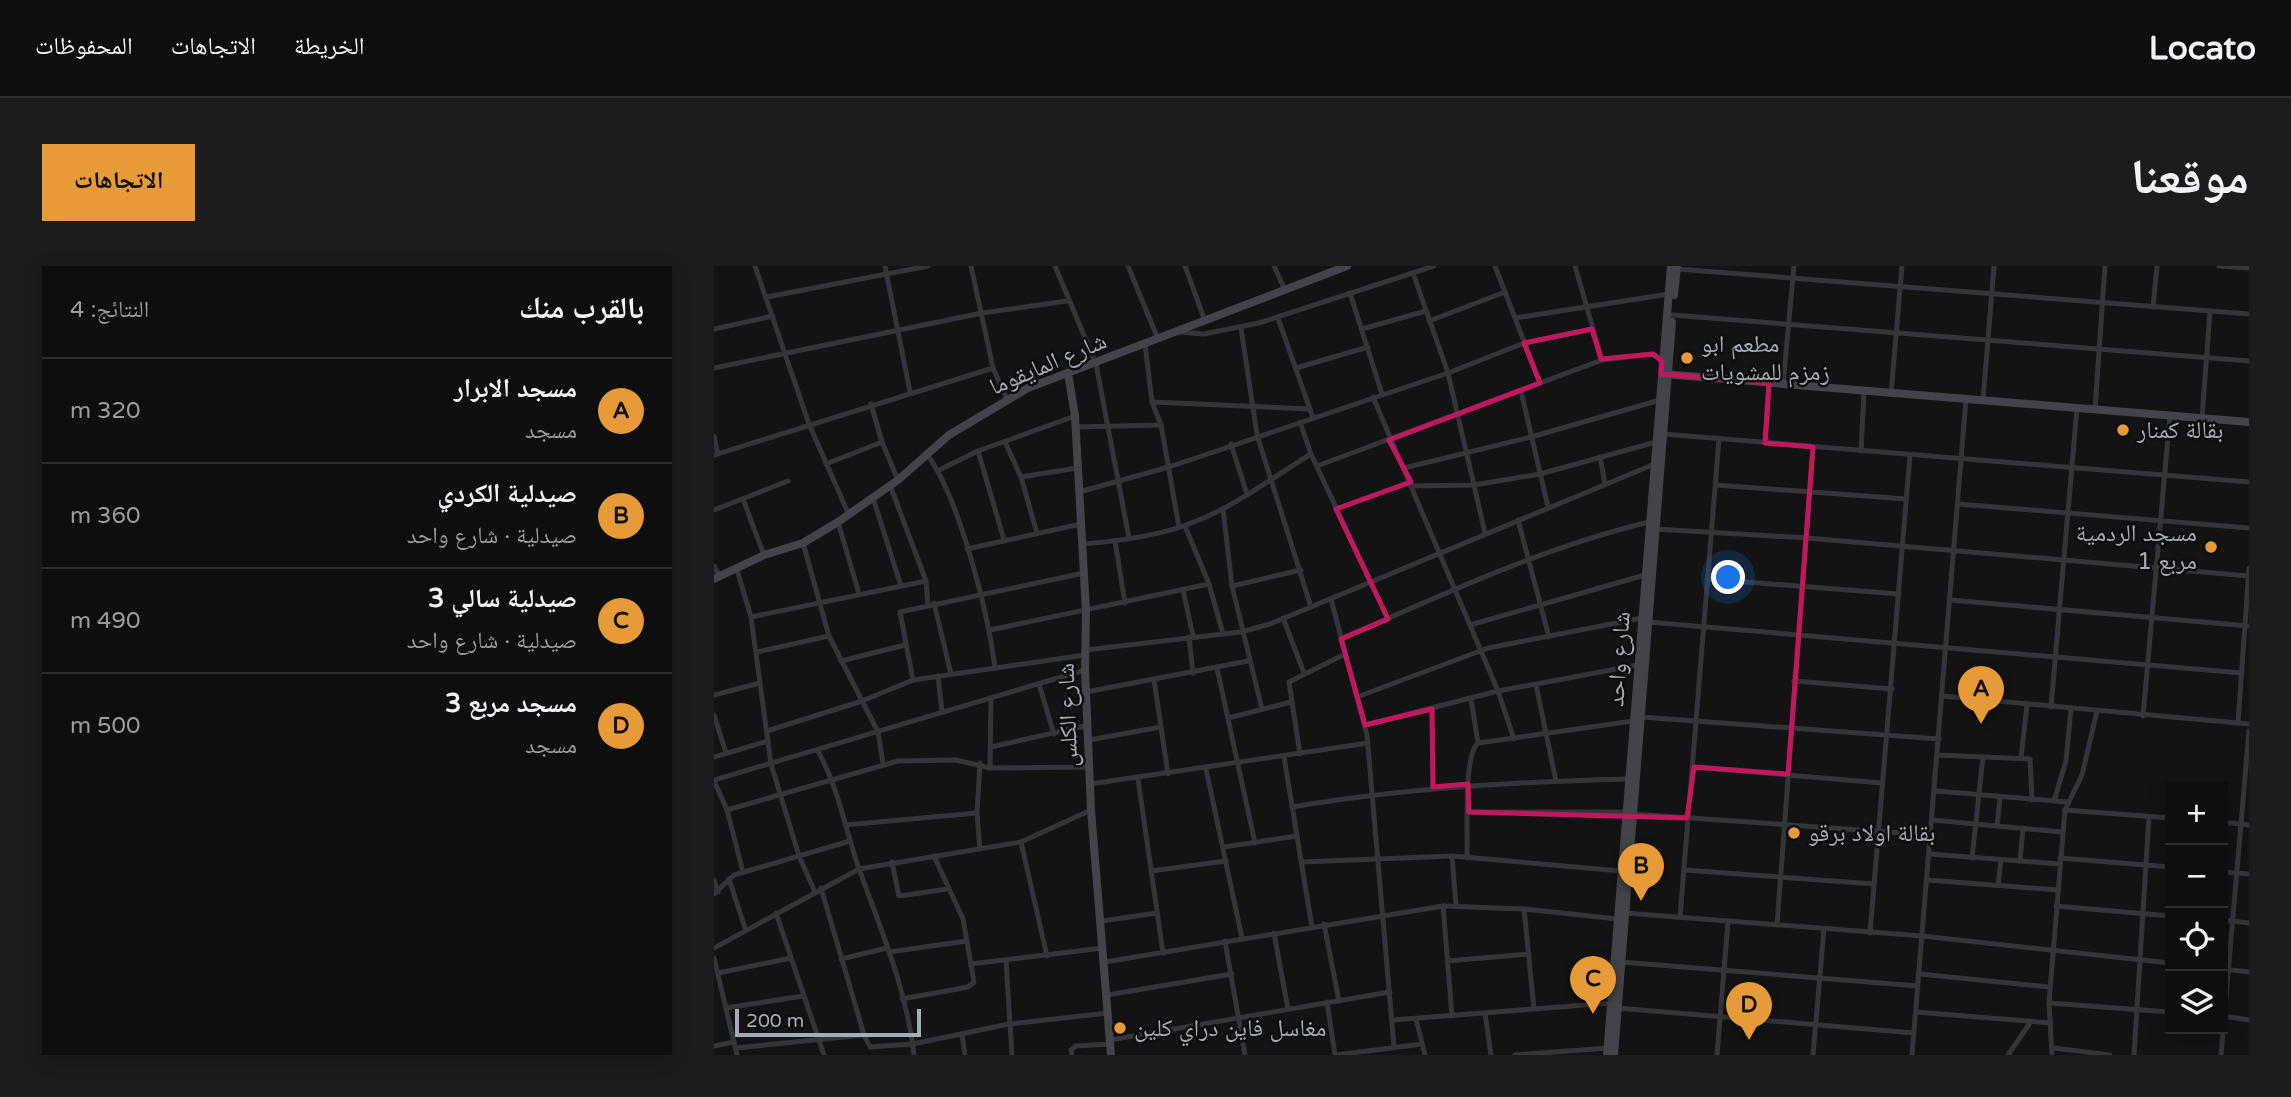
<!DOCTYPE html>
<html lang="ar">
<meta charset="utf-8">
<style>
:root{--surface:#0e0e0f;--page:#1c1c1d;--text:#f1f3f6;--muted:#9b9c9e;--line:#2e2e2f;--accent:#e79b38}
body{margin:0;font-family:"Varela Round","Noto Naskh Arabic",sans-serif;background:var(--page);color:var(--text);direction:rtl}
.controls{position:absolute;right:21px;bottom:21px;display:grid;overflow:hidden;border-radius:0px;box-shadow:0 4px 18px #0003}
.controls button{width:63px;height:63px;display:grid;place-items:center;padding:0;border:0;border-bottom:2px solid var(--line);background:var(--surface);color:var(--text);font:35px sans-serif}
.scale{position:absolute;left:21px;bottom:18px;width:186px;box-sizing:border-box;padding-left:7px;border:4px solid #a5abb4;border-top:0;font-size:19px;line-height:24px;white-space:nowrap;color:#a5abb4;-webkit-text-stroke:5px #0e0e0f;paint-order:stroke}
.you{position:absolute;left:1015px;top:312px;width:24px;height:24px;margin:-18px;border:5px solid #fff;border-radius:50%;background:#1a73e8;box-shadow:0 0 0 10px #1a73e833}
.badge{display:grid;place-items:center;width:46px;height:46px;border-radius:50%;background:var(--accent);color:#111;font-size:23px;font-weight:700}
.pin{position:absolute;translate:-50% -58px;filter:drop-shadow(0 2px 4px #0008)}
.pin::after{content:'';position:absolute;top:37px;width:24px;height:21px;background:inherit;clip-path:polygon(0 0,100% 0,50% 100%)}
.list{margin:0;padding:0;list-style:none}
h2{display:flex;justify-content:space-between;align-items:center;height:91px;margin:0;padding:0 28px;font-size:30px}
h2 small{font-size:23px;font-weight:400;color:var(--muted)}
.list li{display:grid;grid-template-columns:46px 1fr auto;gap:21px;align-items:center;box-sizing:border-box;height:105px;padding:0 28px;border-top:2px solid var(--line)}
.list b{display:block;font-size:26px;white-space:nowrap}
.list p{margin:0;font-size:23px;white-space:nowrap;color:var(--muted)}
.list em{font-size:23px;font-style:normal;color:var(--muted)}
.icon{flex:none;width:38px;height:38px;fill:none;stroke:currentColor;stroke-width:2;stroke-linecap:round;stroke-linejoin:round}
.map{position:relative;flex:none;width:1535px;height:789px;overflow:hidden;direction:ltr;border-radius:0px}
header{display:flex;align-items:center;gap:42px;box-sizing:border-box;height:98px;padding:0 35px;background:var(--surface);border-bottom:2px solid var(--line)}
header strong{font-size:33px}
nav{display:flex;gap:38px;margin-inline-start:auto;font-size:24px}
.intro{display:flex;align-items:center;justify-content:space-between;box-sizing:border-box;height:168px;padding:0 42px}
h1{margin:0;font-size:49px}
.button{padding:18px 32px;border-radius:0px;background:var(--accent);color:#111;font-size:24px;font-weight:700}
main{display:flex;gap:42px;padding:0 42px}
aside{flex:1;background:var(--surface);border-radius:0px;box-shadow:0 4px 18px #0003}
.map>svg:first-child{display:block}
</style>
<header>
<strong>Locato</strong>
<nav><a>الخريطة</a><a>الاتجاهات</a><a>المحفوظات</a></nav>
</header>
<div class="intro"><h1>موقعنا</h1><a class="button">الاتجاهات</a></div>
<main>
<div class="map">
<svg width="1535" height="789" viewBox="0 0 1535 789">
<rect width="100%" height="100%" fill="#131314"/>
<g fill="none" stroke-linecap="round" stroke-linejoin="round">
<g stroke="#343539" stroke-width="5">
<path d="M41,0l54,158 40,91"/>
<path d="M171,0l25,126"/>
<path d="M257,0l22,102 14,31"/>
<path d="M341,0l41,98 33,174"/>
<path d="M414,0l30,73"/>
<path d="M471,0l20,55"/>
<path d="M560,0l10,22"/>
<path d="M781,0l45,117"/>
<path d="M861,0l27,94"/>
<path d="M1505,0l30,2"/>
<path d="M963,3l572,45"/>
<path d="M699,7l35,100 37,160"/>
<path d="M636,27l32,101"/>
<path d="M53,31l161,-31"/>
<path d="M1439,41l4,-41"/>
<path d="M958,49l577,46"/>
<path d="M564,52l35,100"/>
<path d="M801,52l154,-24"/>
<path d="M715,55l76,-29"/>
<path d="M527,62l16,107 54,172"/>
<path d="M0,63l59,-13"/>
<path d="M648,63l64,-18"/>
<path d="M464,66l26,2 55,-11 175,-57"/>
<path d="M431,78l7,58 9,23 18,102"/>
<path d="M0,102l268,-55 85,-12"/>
<path d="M582,102l72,-21"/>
<path d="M1069,119l11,-119"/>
<path d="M807,125l27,116"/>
<path d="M1177,128l11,-128"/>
<path d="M659,131l125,294 16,48"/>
<path d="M1269,134l11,-134"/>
<path d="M438,136l158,7"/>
<path d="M157,138l11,38 16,38"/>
<path d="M1381,143l10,-143"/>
<path d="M1488,152l8,-107"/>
<path d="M586,156l11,32 77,165"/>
<path d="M361,161l86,-2"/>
<path d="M949,168l586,48"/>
<path d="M0,170l4,18"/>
<path d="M291,176l16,35 16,56"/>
<path d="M1051,177l4,-60"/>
<path d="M517,178l16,50"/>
<path d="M264,185l26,89"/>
<path d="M1147,185l3,-59"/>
<path d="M212,187c33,43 62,160 69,215"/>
<path d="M0,189l279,-87"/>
<path d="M886,191l5,27"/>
<path d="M112,198l56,-22"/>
<path d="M603,200l285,-106 51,-6 10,7"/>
<path d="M690,202l127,-31 129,-37"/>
<path d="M225,204l39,-19 97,-35"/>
<path d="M307,211l56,-9"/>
<path d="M176,219l36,96 2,24"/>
<path d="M1002,219l190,14"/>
<path d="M699,220l61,-1 66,-11 116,-32"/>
<path d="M365,226l90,-25 279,-94 76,-30 68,-14"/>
<path d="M159,232l28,88"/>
<path d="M29,233l21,56"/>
<path d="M1244,238l291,24"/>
<path d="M509,243l9,77 30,123"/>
<path d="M622,243l74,-27"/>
<path d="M0,244l74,-29"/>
<path d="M804,254l31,117"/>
<path d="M124,256l21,72"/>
<path d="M471,260l24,58 14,50"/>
<path d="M942,263l151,9 442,38"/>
<path d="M401,275l10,62"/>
<path d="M89,277l26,93 49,96 5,31"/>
<path d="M369,278c36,-3 78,-8 111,-22 42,-16 79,-45 117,-68"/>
<path d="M253,283l114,-25"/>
<path d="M0,300l6,11"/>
<path d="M23,304l14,47 20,147 28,92 16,36"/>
<path d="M993,313l192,15"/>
<path d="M518,320l69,-16"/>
<path d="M469,324l10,46"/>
<path d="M617,333l36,136 27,312"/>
<path d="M1236,334l299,26"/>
<path d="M220,337l17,71"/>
<path d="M37,351l175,-36"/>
<path d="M569,352l21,55"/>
<path d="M934,356l594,51"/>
<path d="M756,359l175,-50"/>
<path d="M276,364l219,-46"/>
<path d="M475,371l4,36"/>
<path d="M627,373c101,-44 200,-91 308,-117"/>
<path d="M371,384l156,-18 29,-8 387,-161"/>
<path d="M43,386l72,-16"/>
<path d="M127,395l64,-16"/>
<path d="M503,402l38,175"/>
<path d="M224,410l4,36"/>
<path d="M199,414l-13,-68 184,-39"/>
<path d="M440,414l14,94"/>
<path d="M1080,415l98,8"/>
<path d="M325,418l15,50"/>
<path d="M822,419l20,96"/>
<path d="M372,426l162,-31"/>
<path d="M0,429l46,-12"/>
<path d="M1228,430l307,28"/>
<path d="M643,431l131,-49 154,-30"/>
<path d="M277,432l-1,70 100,-1"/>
<path d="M1337,441l26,-299"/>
<path d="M718,443l1,78"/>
<path d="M0,449l12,38"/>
<path d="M1429,450l27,-301"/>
<path d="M927,451l298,22"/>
<path d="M514,452l63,-16"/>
<path d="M1524,457l11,-155"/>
<path d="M651,459l133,-34 140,-26"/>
<path d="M53,465l95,-30 51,-21 172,-25"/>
<path d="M375,474l72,-13"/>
<path d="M764,477l155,-22"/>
<path d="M277,481l98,-22"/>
<path d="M104,485c20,36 27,76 40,115 22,61 49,124 56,189"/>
<path d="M586,488l-11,-72 56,-28"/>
<path d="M1224,489l92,4 2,41"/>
<path d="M0,491l54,-16"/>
<path d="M570,491l28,170"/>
<path d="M1307,492l6,-53"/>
<path d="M266,497l-3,50 3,36"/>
<path d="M980,501l188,16"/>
<path d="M492,503l36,169"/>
<path d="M424,513l25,174"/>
<path d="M0,514l371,-110"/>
<path d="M0,515l13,29 16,62"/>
<path d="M376,518l278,-41"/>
<path d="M1222,525l131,11"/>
<path d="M1340,535l12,-40 5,-53"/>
<path d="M578,541c112,-19 223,-25 336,-28"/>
<path d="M13,544l171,-49 58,-1 34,8"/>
<path d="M1351,544l105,8"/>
<path d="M755,546h157"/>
<path d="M920,548l298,21"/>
<path d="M1219,554l129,12"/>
<path d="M1509,556l26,3"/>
<path d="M131,559l132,-12"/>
<path d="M1283,560l3,-28"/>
<path d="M307,576l26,114"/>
<path d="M509,581l74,-11"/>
<path d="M1216,588l130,10"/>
<path d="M738,590l4,49"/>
<path d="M753,592c1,-22 -4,-104 11,-115l-7,-44"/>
<path d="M1258,592l11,-101"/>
<path d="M1346,592l110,9"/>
<path d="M1306,595l3,-33"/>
<path d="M178,596l7,34 48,-7"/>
<path d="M588,596l150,-6 169,15"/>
<path d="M970,604l190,14"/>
<path d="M437,605l75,-10"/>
<path d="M1509,606l26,2"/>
<path d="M15,613l16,49"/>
<path d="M0,614l4,12"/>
<path d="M1214,614l130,10"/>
<path d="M1284,619l3,-25"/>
<path d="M107,622l43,147 6,12 43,-3 96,-20 99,-11"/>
<path d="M0,628l20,-19 116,-34"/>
<path d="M729,640l9,110"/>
<path d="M1342,640l114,10"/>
<path d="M810,643l10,100"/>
<path d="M62,647l48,142"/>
<path d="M911,647l297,23 248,27"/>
<path d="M966,651l39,-478"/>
<path d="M1509,654l26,3"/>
<path d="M388,655l55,-8"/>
<path d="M610,658l15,77"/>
<path d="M1063,659l36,-478"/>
<path d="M560,667l14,76"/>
<path d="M1156,667l40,-478"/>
<path d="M511,675l20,114"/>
<path d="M0,682l145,-79 162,-27 70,-32"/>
<path d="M175,686l78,-11"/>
<path d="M0,692l23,97"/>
<path d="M127,693l46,-11"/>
<path d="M292,695l6,94"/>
<path d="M733,695l82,-7"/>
<path d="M391,696l338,-56 81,3 94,10"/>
<path d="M907,696l297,24"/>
<path d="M257,698l132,-16"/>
<path d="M1509,703l26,3"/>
<path d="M4,707l73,-15"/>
<path d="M1206,708l130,13"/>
<path d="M393,729l125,-21"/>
<path d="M188,733l66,-12 6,-5 -11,-63 -29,-63"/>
<path d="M613,736l8,53"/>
<path d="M1335,737l121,9"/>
<path d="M12,742l77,-12"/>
<path d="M903,742l297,25"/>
<path d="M1202,746l135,11"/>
<path d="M771,747l6,42"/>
<path d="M1509,750l26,4"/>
<path d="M702,753l9,36"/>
<path d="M679,754l218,-17"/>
<path d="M248,769l3,20"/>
<path d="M396,774l280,-48"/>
<path d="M0,780l20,-4"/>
<path d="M22,782l128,-13"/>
<path d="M1340,782l56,7"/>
<path d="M358,789l-1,-5 5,-4 34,-2"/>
<path d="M622,789l86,-11"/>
<path d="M801,789l93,-7"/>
<path d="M1003,789l11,-133"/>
<path d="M1099,789l11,-126"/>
<path d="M1198,789l54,-656"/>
<path d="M1294,789l22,-32"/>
<path d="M1338,789l-3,-52 16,-193 17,-35 15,-64"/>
<path d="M1420,789l15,-239"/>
<path d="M1507,789l28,-324"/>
</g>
<g stroke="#424449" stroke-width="8">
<path d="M960,29l3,-29"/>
<path d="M354,107l7,43 11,195 -1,59 6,140 20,245"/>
<path d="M949,108l586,48"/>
<path d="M0,313l50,-24 39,-12 35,-21 60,-42 51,-45 79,-47 319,-122"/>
<path d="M893,789l64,-789"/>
<path d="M900,789l58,-733"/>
</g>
</g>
<path fill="none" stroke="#c2185b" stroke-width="5" stroke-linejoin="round" d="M878,63l9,30 52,-5 9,7 -1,13 108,9 -4,60 48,4 -25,327 -94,-7 -7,51 -218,-6 -1,-28 -35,3 -1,-78 -67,16 -24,-86 47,-20 -52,-110 75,-27 -22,-42 151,-57 -16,-40z"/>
<g fill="#e79b38" stroke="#0e0e0f" stroke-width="2.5">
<circle cx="973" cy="92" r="7"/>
<circle cx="1409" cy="164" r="7"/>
<circle cx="1497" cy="281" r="7"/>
<circle cx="1080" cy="567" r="7"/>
<circle cx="406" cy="762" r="7"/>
</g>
<g text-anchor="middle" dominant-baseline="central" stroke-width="5" stroke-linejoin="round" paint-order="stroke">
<g font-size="24" fill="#a5abb4" stroke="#0e0e0f" text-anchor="start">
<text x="987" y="78">مطعم ابو<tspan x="987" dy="28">زمزم للمشويات</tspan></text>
<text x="1423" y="164">بقالة كمنار</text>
<text x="1483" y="267" text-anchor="end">مسجد الردمية<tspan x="1483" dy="28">مربع 1</tspan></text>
<text x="1094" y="567">بقالة اولاد برقو</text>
<text x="420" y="762">مغاسل فاين دراي كلين</text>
</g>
<g font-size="24" fill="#a5abb4" stroke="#0e0e0f">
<text transform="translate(334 98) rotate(-23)">شارع المايقوما</text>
<text transform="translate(905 393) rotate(-86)">شارع واحد</text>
<text transform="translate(354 449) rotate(-92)">شارع الكلس</text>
</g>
</g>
</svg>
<div class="controls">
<button>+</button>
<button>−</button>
<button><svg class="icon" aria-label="locate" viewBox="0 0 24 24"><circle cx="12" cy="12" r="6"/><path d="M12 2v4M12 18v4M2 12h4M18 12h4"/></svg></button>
<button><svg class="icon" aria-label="layers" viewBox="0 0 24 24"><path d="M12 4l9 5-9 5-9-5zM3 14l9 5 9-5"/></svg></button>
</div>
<div class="scale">200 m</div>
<div class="you"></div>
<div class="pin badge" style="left:1267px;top:458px">A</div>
<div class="pin badge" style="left:927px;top:635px">B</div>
<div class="pin badge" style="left:879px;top:748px">C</div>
<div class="pin badge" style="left:1035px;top:774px">D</div>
</div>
<aside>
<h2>بالقرب منك<small>النتائج: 4</small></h2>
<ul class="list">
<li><span class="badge">A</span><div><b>مسجد الابرار</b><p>مسجد</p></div><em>320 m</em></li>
<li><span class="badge">B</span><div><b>صيدلية الكردي</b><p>صيدلية · شارع واحد</p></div><em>360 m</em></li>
<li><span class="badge">C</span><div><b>صيدلية سالي 3</b><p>صيدلية · شارع واحد</p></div><em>490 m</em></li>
<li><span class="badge">D</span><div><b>مسجد مربع 3</b><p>مسجد</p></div><em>500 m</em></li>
</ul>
</aside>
</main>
